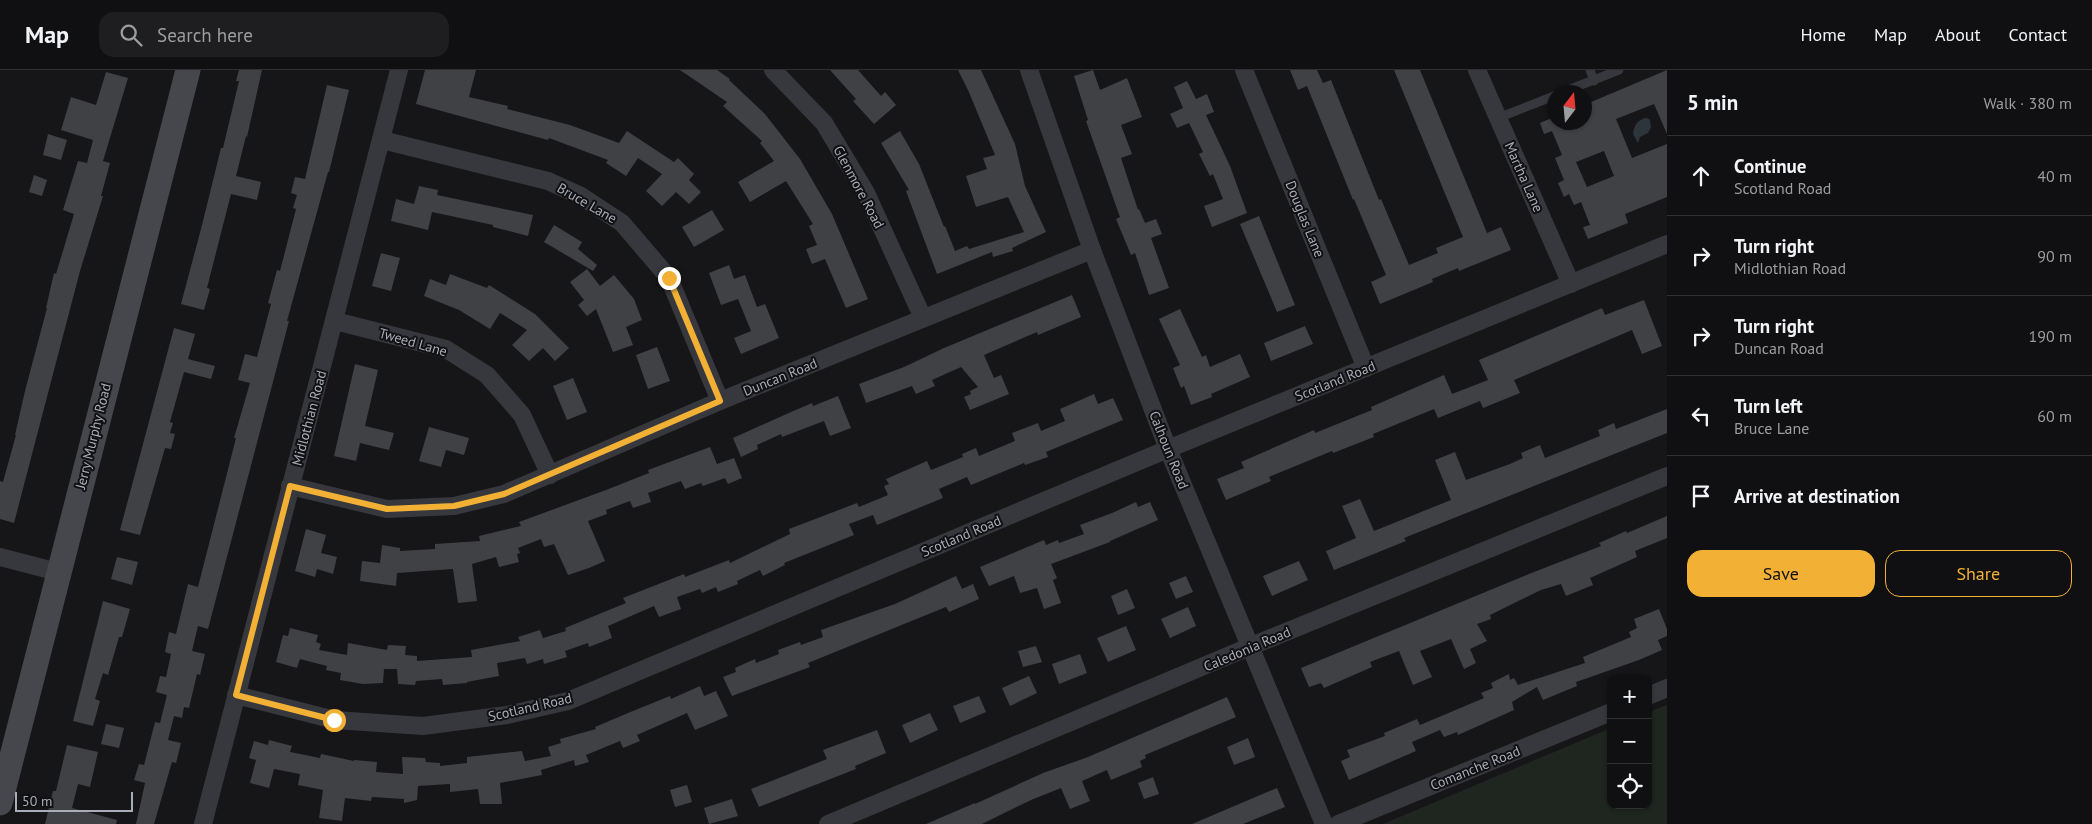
<!DOCTYPE html>
<meta charset="utf-8">
<style>
:root{--surface:#101012;--page:#1e1e20;--text:#f1f3f6;--muted:#9c9d9f;--line:#303032;--accent:#f2b134}
body{margin:0;font-family:"PT Sans",sans-serif;background:var(--page);color:var(--text)}
.controls{position:absolute;right:15px;bottom:15px;display:grid;overflow:hidden;border-radius:10px;box-shadow:0 1px 4px #0004}
.controls button{width:45px;height:45px;display:grid;place-items:center;padding:0;border:0;border-bottom:1px solid var(--line);background:var(--surface);color:var(--text);font:25px sans-serif}
.compass{position:absolute;left:1547px;top:15px;width:45px;height:45px;border-radius:50%;background:var(--surface);box-shadow:0 1px 4px #0004;rotate:16deg}
.scale{position:absolute;left:15px;bottom:12px;width:118px;box-sizing:border-box;padding-left:5px;border:2px solid #a8adb8;border-top:0;font-size:14px;line-height:18px;white-space:nowrap;color:#a8adb8;-webkit-text-stroke:4px #111113;paint-order:stroke}
.stop{position:absolute;width:15px;height:15px;margin:-11px;border:4px solid #f2b134;border-radius:50%;background:#fff}
.stop.end{background:#f2b134;border-color:#fff;box-shadow:0 1px 5px #0008}
.list{margin:0;padding:0;list-style:none}
h2{display:flex;justify-content:space-between;align-items:center;height:65px;margin:0;padding:0 20px;font-size:21px}
h2 small{font-size:16px;font-weight:400;color:var(--muted)}
.list li{display:grid;grid-template-columns:32px 1fr auto;gap:15px;align-items:center;box-sizing:border-box;height:80px;padding:0 20px;border-top:1px solid var(--line)}
.list b{display:block;font-size:19px;white-space:nowrap}
.list p{margin:0;font-size:16px;white-space:nowrap;color:var(--muted)}
.list em{font-size:16px;font-style:normal;color:var(--muted)}
.actions{display:flex;gap:10px;padding:15px 20px}
.actions a{flex:1;padding:11px 0;border:1px solid var(--accent);border-radius:15px;text-align:center;font-size:18px;color:var(--accent)}
.actions .main{background:var(--accent);color:#111}
.icon{flex:none;width:28px;height:28px;fill:none;stroke:currentColor;stroke-width:2;stroke-linecap:round;stroke-linejoin:round}
.map{position:relative;flex:none;width:1667px;height:754px;overflow:hidden}
header{display:flex;align-items:center;gap:30px;box-sizing:border-box;height:70px;padding:0 25px;background:var(--surface);border-bottom:1px solid var(--line)}
header strong{font-size:24px}
nav{display:flex;gap:28px;margin-inline-start:auto;font-size:18px}
.search{width:350px;height:45px;background:var(--page);display:flex;align-items:center;gap:12px;box-sizing:border-box;padding:0 18px;border-radius:15px;color:var(--muted);font-size:19px}
main{display:flex}
aside{flex:1;background:var(--surface)}
.map>svg:first-child{display:block}
</style>
<header>
<strong>Map</strong>
<div class="search"><svg class="icon" aria-label="search" viewBox="0 0 24 24"><circle cx="10" cy="10" r="6"/><path d="M15 15l6 6"/></svg>Search here</div>
<nav><a>Home</a><a>Map</a><a>About</a><a>Contact</a></nav>
</header>
<main>
<div class="map">
<svg width="1667" height="754" viewBox="0 0 1667 754">
<rect width="100%" height="100%" fill="#161618"/>
<path fill="#1e261f" d="M1667,635v119h-284l228,-96v77h37v-93z"/>
<path fill="#2c353c" d="M1647,48l3,2 1,7 -3,6 -8,4 -2,6 -5,-9c1,-9 5,-15 14,-16z"/>
<g fill="#404145" fill-rule="evenodd">
<path d="M239,0h23l-15,67 -1,-1 -10,40 25,6 -4,18 -26,-6 -24,94 3,1 -6,21 -23,-6 21,-79 19,-77h2l16,-67h-3z"/>
<path d="M425,0h51l-7,27 39,9 -1,3 63,16 49,18 8,-12 47,31 4,-4 16,16 -5,6 12,12 -12,12 -13,-12 -14,14 -16,-15 16,-17 -24,-16 -12,18 -20,-13 2,-3 -59,-22 -1,2 -37,-10 -95,-26z"/>
<path d="M680,0h37l13,9 -1,1 36,34 35,45 32,55 36,85 -22,9 -21,-49 -13,5 -6,-15 11,-4 -8,-19 4,-2 -27,-43 -36,21 -12,-20 36,-21 -14,-18 2,-2 -39,-35 4,-4z"/>
<path d="M830,0h28l23,26 4,-4 11,13 -22,19 -21,-23 3,-2z"/>
<path d="M958,0h23l34,74 10,42 21,46 -34,16 1,3 -20,6 -1,-5 -55,22 -31,-83 3,-1 -28,-47 19,-12 19,33 25,63 1,-1 10,25 12,-5 2,3 55,-17 -16,-35 -32,10 -10,-31 21,-7 -4,-11 12,-3 -27,-65z"/>
<path d="M1093,0l7,20 27,-12 15,39 -21,8 11,29 -11,4 17,52 1,-1 6,14 11,-4 6,15 -11,4 18,50 -20,7 -14,-42 -4,2 -15,-36 4,-2 -34,-96 2,-1 -14,-44z"/>
<path d="M1290,0h27l6,13 8,-3 48,120 2,-1 28,66 29,-12 -2,-5 27,-11 -69,-167h26l67,163 14,-6 10,23 -52,21 -1,-3 -26,11 1,3 -53,22 -9,-22 15,-7 -32,-76 -1,1 -46,-114 -9,4z"/>
<path d="M1667,0v64l-13,-30 -38,15 16,39 35,-14v53l-42,17 3,9 -40,16 -5,-12 7,-2 -9,-23 -7,3 -5,-11 -5,3 -6,-14 6,-3 -9,-22 7,-3 -10,-24 -8,3 -4,-11 14,-6v5h30v-17zM1604,81l10,25 -27,11 -11,-25z"/>
<path d="M106,2l22,6 -25,83 7,2 -9,33h2l-23,75 -66,252 -14,-4v-38l3,1 13,-47h-1l10,-44 22,-83h-1l8,-35 2,1 18,-60 -11,-4 15,-49 9,2 6,-23 -32,-10 10,-33 25,8z"/>
<path d="M1187,11l9,18 11,-5 7,18 -8,3 24,51 17,47 -35,14 -8,-21 19,-7 -10,-25 -3,2 -11,-22 4,-2 -14,-29 -12,5 -7,-14 13,-6 -9,-21z"/>
<path d="M327,15l22,5 -20,82h-1l-41,149h2l-81,308 -10,-3 -6,25 13,3 -5,21 -3,-1 -8,34 -5,-1 -2,11 -8,-2 -6,24 13,3 -5,20 -4,-1 -18,62h-18l9,-41 -11,-3 5,-16 5,1 11,-43 5,1 7,-28 -11,-3 4,-16 6,1 5,-23 -6,-2 4,-20 7,2 12,-50 10,3 38,-149h-2l16,-55 -12,-3 7,-26 12,3 14,-53 -3,-1 9,-33 3,1 16,-62 -3,-1 4,-13 -6,-2 4,-16 10,2z"/>
<path d="M48,64l19,6 -6,20 -18,-5z"/>
<path d="M34,105l13,5 -5,16 -13,-4z"/>
<path d="M419,116l19,4 -1,5 96,20 -5,21 -35,-9v-2l-61,-13 -4,18 -37,-9 5,-22 18,5z"/>
<path d="M712,140l12,20 -30,17 -12,-20z"/>
<path d="M1259,146l36,89 -18,7 -37,-88z"/>
<path d="M554,155l28,17 -4,7 19,16 -4,6 -49,-29z"/>
<path d="M381,183l19,5 -9,33 -19,-5z"/>
<path d="M729,195l5,14 11,-4 12,32 8,-3 14,34 -38,16 -7,-16 17,-7 -13,-32 -17,6 -12,-32z"/>
<path d="M587,199l13,17 14,-11 20,24 8,21 -16,7 7,18 -20,7 -17,-43 -9,7 -9,-11 6,-5 -14,-18z"/>
<path d="M450,204l37,14 2,-3 46,29 34,34 -14,13 -12,-13 -14,13 -17,-16 15,-15 -27,-17 -10,16 -31,-19 -35,-14 6,-17 16,6z"/>
<path d="M1072,225l9,22 -43,18 -1,-3 -53,23 10,23 7,-3 8,19 -39,16 -6,-13 7,-3 -1,-3 8,-4 -17,-20 -29,13 3,6 -19,8 -4,-8 -46,17 -7,-19 45,-17 40,-19z"/>
<path d="M1644,230l18,46 -20,8 -10,-24 -118,50 6,13 -37,15 -3,-7 -42,17 -4,-9 -61,25 1,3 -41,16 -1,-2 -63,26 2,4 -45,19 -9,-21 27,-11 -3,-6 73,-32 1,3 57,-23 -1,-3 73,-32 8,19 36,-14 -9,-20 123,-52 3,7z"/>
<path d="M1180,239l22,48 4,-2 4,12 30,-13 10,23 -39,17 1,3 -21,8 -7,-19 -3,2 -8,-20 7,-3 -21,-46z"/>
<path d="M1305,256l8,18 -42,17 -7,-18z"/>
<path d="M174,258l21,6 -7,25 27,7 -4,13 -27,-7 -14,50 3,1 -3,10 5,1 -4,15 -6,-1 -25,87 -20,-5z"/>
<path d="M657,277l13,34 -22,8 -12,-34z"/>
<path d="M355,294l23,6 -13,56 29,7 -5,17 -29,-7 -4,18 -22,-5z"/>
<path d="M573,308l14,34 -20,8 -14,-34z"/>
<path d="M1094,324l4,10 15,-6 10,22 -77,32 2,5 -23,8 -1,-2 -53,22 -4,-8 -28,12 4,9 -66,27 -4,-10 -24,9 5,11 -70,28 1,2 -22,11 -3,-6 -23,11 1,3 -20,8 -2,-5 -14,6 -2,-4 -23,8 4,12 -22,8 -5,-11 -46,20 4,12 -23,9 -1,-4 -23,8 2,6 -23,7 -1,-5 -16,5 -2,-6 -28,5 2,13 -32,6v1l-24,2 -1,-6 -26,2 -1,4 -17,-1 -1,-15h-13l-1,14 -20,1 -23,-4 1,-7 -15,-3 1,-4 -27,-7 -3,9 -21,-6 7,-27 5,1 2,-8 28,7 -2,7 5,2 -2,6 28,5 1,-12 39,7 1,-5 18,1 -1,9 12,1v5l55,-4 -1,-7 49,-9 -2,-4 22,-7 3,8 23,-7 -1,-3 61,-25 -3,-5 61,-24 1,3 44,-17 1,3 60,-29 -1,-5 68,-26 2,4 29,-12 -4,-9 5,-2 -3,-5 41,-18 4,9 32,-13 -1,-3 14,-6 3,8 36,-15 -3,-8 26,-10 3,8 24,-10 -5,-12z"/>
<path d="M838,326l13,32 -21,8 -6,-15 -42,16 -1,-3 -24,11 1,4 -17,8 -8,-19 58,-26 21,-9 1,3z"/>
<path d="M1667,339v24l-213,85 -50,20 2,3 -72,29 -8,-19 30,-13 -14,-32 18,-7 14,32 77,-31 -16,-40 20,-8 11,28 44,-16 13,-6 -2,-5 19,-8 5,13 55,-22 -2,-6 16,-7 2,6z"/>
<path d="M429,357l40,11 -5,17 -18,-5 -5,17 -22,-6z"/>
<path d="M710,377l7,17 17,-6 8,20 -14,6 -3,-6 -22,8 -2,-3 -16,6 -4,-8 -33,12 3,9 -18,6 -3,-7 -24,9 1,4 -19,7 17,40 -16,7 -21,7 -14,-31 -10,3 -3,-8 -23,9 2,5 -3,1 2,8 -20,5 -3,-10 -24,7 5,37 -19,2 -5,-34 -56,4 -1,13 -36,-5 2,-20 18,2 2,-18 18,3v3l35,-2v-5l45,-3 -1,-5 42,-10 -2,-4 87,-32 43,-17 -1,-3z"/>
<path d="M1136,432l2,5 12,-5 8,18 -48,21v1l-59,22 6,14 -4,2 8,23 -17,6 -7,-21 -17,5 -6,-17 -25,10 -9,-19 64,-27 2,5 12,-5 1,3 25,-9 -4,-9 32,-12z"/>
<path d="M1667,446v22l-32,13 2,6 -47,21 3,7 -27,11 -5,-12 -20,6 -51,25 1,4 -14,5 10,17 -17,8 6,14 -12,6 -13,-30 -31,12 12,26 -19,8 -14,-34 -29,11 2,5 -48,21 -3,-5 -12,4 -8,-19 228,-94 72,-28 -2,-3 27,-12 1,2z"/>
<path d="M306,459l20,6 -5,18 16,4 -4,17 -16,-5 -2,8 -20,-6z"/>
<path d="M117,487l21,5 -6,23 -21,-6z"/>
<path d="M1299,491l9,19 -36,16 -9,-20z"/>
<path d="M956,506l6,13 11,-5 6,15 -30,13 -3,-5 -138,56 2,4 -78,29 -9,-19 13,-5 -1,-4 20,-9 1,4 23,-9 -1,-4 22,-8 1,3 22,-8 -2,-7 74,-26z"/>
<path d="M1186,506l7,16 -17,7 -7,-16z"/>
<path d="M1127,519l8,19 -17,7 -7,-19z"/>
<path d="M103,531l27,8 -8,28h-3l-11,38 -5,-2 -8,26 5,2 -7,25 -20,-5z"/>
<path d="M1188,537l8,19 -26,12 -9,-19z"/>
<path d="M1659,539l8,20v7l-9,4 4,10 -23,10 -63,22 1,4 -34,14 -6,-13 -25,15 2,8 -56,25 -1,-3 -13,5 -4,-7 -28,12 4,9 -67,29 -8,-19 9,-4 -3,-7 38,-14 -1,-3 33,-14 3,6 64,-27 -3,-5 12,-5 -2,-5 18,-9 1,6 4,-2 4,7 67,-22 -2,-6 48,-20 -2,-5 8,-4 -3,-9z"/>
<path d="M1126,556l10,24 -28,12 -11,-24z"/>
<path d="M1036,576l6,16 -19,5 -5,-16z"/>
<path d="M1080,584l7,19 -28,11 -7,-20z"/>
<path d="M1029,606l8,17 -27,13 -8,-18z"/>
<path d="M700,616l4,10 12,-5 12,25 -33,14 -8,-17 -50,22 3,6 -17,7 -3,-7 -34,14 3,7 -14,4 -1,-6 -33,10 1,5 -42,8 2,21h-22l-2,-15 -28,3v-8l-32,2 -1,14 -13,3v-4l-32,-2 -1,4 -26,-3 -3,23 -23,-3 4,-28 -25,-5 2,-11 -26,-5 -5,19 -19,-5 6,-23 -7,-2 5,-17 14,4 1,-5 23,6 -2,6 30,6 1,-4 33,7v-1l23,2 -1,10 27,2 -1,-17 23,1 1,4 14,1v3l27,-3v-6l55,-6 3,10 26,-5 -3,-9 13,-4 -1,-4 36,-10 -1,-2 33,-14 42,-17 1,3z"/>
<path d="M979,626l7,16 -26,11 -7,-17z"/>
<path d="M1227,627l9,20 -91,38 1,3 -6,3 2,6 -31,13 -4,-10 -25,11 8,20 -20,8 -9,-21 -30,12 -49,24h-56l49,-21v1l68,-31 45,-16z"/>
<path d="M930,643l8,17 -28,13 -8,-18z"/>
<path d="M106,654l18,4 -5,20 -18,-4z"/>
<path d="M877,660l9,23 -31,13 1,3 -97,38 -8,-18 76,-30 -4,-9z"/>
<path d="M1248,668l7,19 -21,8 -7,-18z"/>
<path d="M67,675l31,7 -8,35 -12,-3 -6,24 45,12 -1,4h-71l8,-33h3z"/>
<path d="M1153,707l6,17 -15,5 -6,-16z"/>
<path d="M687,715l5,17 -17,5 -5,-17z"/>
<path d="M1277,718l8,19 -42,17h-51z"/>
<path d="M732,729l6,17 -29,8 -5,-16z"/>
</g>
<g fill="none" stroke-linecap="round" stroke-linejoin="round">
<g stroke="#37383d" stroke-width="9">
<path d="M1590,0l4,11"/>
<path d="M1563,22l56,-22"/>
<path d="M1498,48l56,-22"/>
</g>
<g stroke="#37383d" stroke-width="18">
<path d="M773,0l51,53 42,70 57,125"/>
<path d="M1029,0l63,180 76,199 156,375"/>
<path d="M1244,0l122,298"/>
<path d="M1477,0l94,214"/>
<path d="M382,70l166,41 33,15 41,27 47,55 51,123"/>
<path d="M335,251l111,28 41,26 35,40 28,60"/>
<path d="M290,416l97,23 67,-3 50,-12 216,-93 372,-151"/>
<path d="M0,487l58,15"/>
<path d="M236,625l99,25 88,6 84,-11 61,-14 600,-252 499,-205"/>
<path d="M1648,626l19,-8"/>
<path d="M203,754l196,-754"/>
<path d="M828,754l421,-177 418,-171"/>
<path d="M1338,754l273,-112"/>
</g>
<path stroke="#45474d" stroke-width="25" d="M0,733l188,-733"/>
</g>
<g fill="none" stroke-linecap="round" stroke-linejoin="round">
<path stroke="#f2b134" stroke-width="6" d="M334,650l-98,-25 54,-209 97,23 67,-3 50,-12 216,-93 -51,-123"/>
</g>
<g text-anchor="middle" dominant-baseline="central" stroke-width="4" stroke-linejoin="round" paint-order="stroke">
<g font-size="14" fill="#a8adb8" stroke="#111113">
<text transform="translate(1524 107) rotate(66)">Martha Lane</text>
<text transform="translate(859 117) rotate(62)">Glenmore Road</text>
<text transform="translate(587 133) rotate(30)">Bruce Lane</text>
<text transform="translate(1305 149) rotate(68)">Douglas Lane</text>
<text transform="translate(413 272) rotate(16)">Tweed Lane</text>
<text transform="translate(780 307) rotate(-22)">Duncan Road</text>
<text transform="translate(1335 311) rotate(-22)">Scotland Road</text>
<text transform="translate(309 348) rotate(-75)">Midlothian Road</text>
<text transform="translate(93 366) rotate(-76)">Jerry Murphy Road</text>
<text transform="translate(1169 380) rotate(68)">Calhoun Road</text>
<text transform="translate(961 466) rotate(-23)">Scotland Road</text>
<text transform="translate(1247 579) rotate(-23)">Caledonia Road</text>
<text transform="translate(530 637) rotate(-13)">Scotland Road</text>
<text transform="translate(1475 698) rotate(-22)">Comanche Road</text>
</g>
</g>
</svg>
<div class="controls">
<button>+</button>
<button>−</button>
<button><svg class="icon" aria-label="locate" viewBox="0 0 24 24"><circle cx="12" cy="12" r="6"/><path d="M12 2v4M12 18v4M2 12h4M18 12h4"/></svg></button>
</div>
<svg class="compass" viewBox="-18 -18 36 36"><path d="M0-13l5 13h-10z" fill="#e53935"/><path d="M0 13l5-13h-10z" fill="#9c9d9f"/></svg>
<div class="scale">50 m</div>
<div class="stop" style="left:334px;top:650px"></div>
<div class="stop end" style="left:669px;top:208px"></div>
</div>
<aside>
<h2>5 min<small>Walk · 380 m</small></h2>
<ul class="list">
<li><svg class="icon" aria-label="ahead" viewBox="0 0 24 24"><path d="M12 20V5M6 11l6-6 6 6"/></svg><div><b>Continue</b><p>Scotland Road</p></div><em>40 m</em></li>
<li><svg class="icon" aria-label="right" viewBox="0 0 24 24"><path d="M7 20v-9h11M14 6l5 5-5 5"/></svg><div><b>Turn right</b><p>Midlothian Road</p></div><em>90 m</em></li>
<li><svg class="icon" aria-label="right" viewBox="0 0 24 24"><path d="M7 20v-9h11M14 6l5 5-5 5"/></svg><div><b>Turn right</b><p>Duncan Road</p></div><em>190 m</em></li>
<li><svg class="icon" aria-label="left" viewBox="0 0 24 24"><path d="M17 20v-9H6M10 6l-5 5 5 5"/></svg><div><b>Turn left</b><p>Bruce Lane</p></div><em>60 m</em></li>
<li><svg class="icon" aria-label="arrive" viewBox="0 0 24 24"><path d="M6 21V4h12l-3 4 3 4H6"/></svg><div><b>Arrive at destination</b></div></li>
</ul>
<div class="actions"><a class="main">Save</a><a>Share</a></div>
</aside>
</main>
